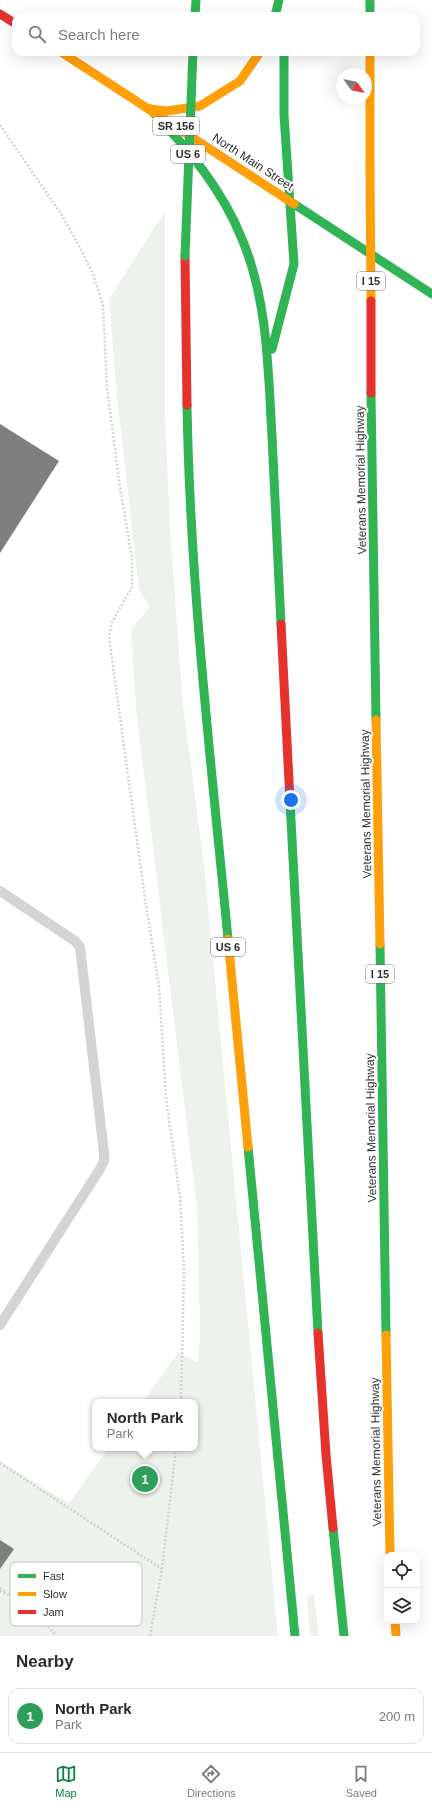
<!DOCTYPE html>
<style>
:root{--surface:#fff;--page:#f2f2f3;--text:#2b2b33;--muted:#7c7c81;--line:#e1e1e2;--accent:#0b8043}
body{margin:0;font-family:Helvetica,sans-serif;background:var(--page);color:var(--text)}
.controls{position:absolute;right:12px;bottom:12px;display:grid;overflow:hidden;border-radius:8px;box-shadow:0 4px 16px #0002}
.controls button{width:36px;height:36px;display:grid;place-items:center;padding:0;border:0;border-bottom:1px solid var(--line);background:var(--surface);color:var(--text);font:20px sans-serif}
.compass{position:absolute;left:336px;top:68px;width:36px;height:36px;border-radius:50%;background:var(--surface);box-shadow:0 4px 16px #0002;rotate:123deg}
.you{position:absolute;left:291px;top:800px;width:14px;height:14px;margin:-10px;border:3px solid #fff;border-radius:50%;background:#1a73e8;box-shadow:0 0 0 6px #1a73e833}
.badge{display:grid;place-items:center;width:26px;height:26px;border-radius:50%;background:var(--accent);color:#fff;font-size:13px;font-weight:700}
.pin{position:absolute;translate:-50% -50%;border:2px solid #fff;box-shadow:0 1px 4px #0006}
.popup{position:absolute;left:92px;top:1399px;width:106px;height:52px;box-sizing:border-box;display:grid;place-content:center;border-radius:8px;background:var(--surface);filter:drop-shadow(0 1px 3px #0005);font-size:13px;white-space:nowrap;color:var(--muted)}
.popup b{font-size:15px;color:var(--text)}
.popup::after{content:'';position:absolute;left:50%;top:100%;margin-left:-8px;border:8px solid transparent;border-top-color:var(--surface)}
.list{margin:0;padding:0;list-style:none}
h2{display:flex;justify-content:space-between;align-items:center;height:52px;margin:0;padding:0 16px;font-size:17px}
h2 small{font-size:13px;font-weight:400;color:var(--muted)}
.list li{display:grid;grid-template-columns:26px 1fr auto;gap:12px;align-items:center;box-sizing:border-box;height:56px;margin:0 8px 8px;padding:0 8px;border:1px solid var(--line);border-radius:12px}
.list b{display:block;font-size:15px;white-space:nowrap}
.list p{margin:0;font-size:13px;white-space:nowrap;color:var(--muted)}
.list em{font-size:13px;font-style:normal;color:var(--muted)}
.icon{flex:none;width:22px;height:22px;fill:none;stroke:currentColor;stroke-width:2;stroke-linecap:round;stroke-linejoin:round}
.map{position:relative;flex:none;width:432px;height:1636px;overflow:hidden}
.search{position:absolute;background:var(--surface);box-shadow:0 4px 16px #0002;left:12px;right:12px;top:12px;height:44px;display:flex;align-items:center;gap:10px;box-sizing:border-box;padding:0 14px;border-radius:12px;color:var(--muted);font-size:15px}
.sheet{height:116px;background:var(--surface)}
nav{display:flex;justify-content:space-around;align-items:center;box-sizing:border-box;height:56px;border-top:1px solid var(--line);background:var(--surface);font-size:11px;color:var(--muted)}
nav a{display:grid;justify-items:center;gap:2px}
nav .on{color:var(--accent)}
.map>svg:first-child{display:block}
</style>
<div class="map">
<svg width="432" height="1636" viewBox="0 0 432 1636">
<rect width="100%" height="100%" fill="#fff"/>
<g fill="#eef2ec">
<path d="M165,211v202l5,115 9,124 4,52 21,161 74,771h-278v-175l69,42 40,-55h86v-46h-52l35,-49 20,9 2,-28 -3,-126 -61,-498 -5,-81 19,-22 -11,-17 -22,-193 -8,-98z"/>
<path d="M314,1594l5,42h-9l-3,-39z"/>
</g>
<g fill="#7f7f7f">
<path d="M0,424l59,37 -59,92z"/>
<path d="M0,1540l14,9 -14,20z"/>
</g>
<g fill="none" stroke-linecap="round" stroke-linejoin="round">
<g stroke="#d3d3d3" stroke-width="2.5" stroke-dasharray="2 2" stroke-linecap="butt">
<path d="M0,125l63,92 15,27 15,30 10,31 4,83 13,99 12,71v29l-20,35 -3,15 36,262 14,87 7,112 14,99 4,75 -3,130"/>
<path d="M0,1463l162,106"/>
<path d="M0,1588l6,4"/>
<path d="M0,1591c21,8 42,27 56,45"/>
<path d="M150,1636l12,-67 14,-121"/>
</g>
<path stroke="#d4d4d4" stroke-width="10" d="M0,891l75,50 5,6 24,206v8l-4,8 -100,156"/>
<g stroke="#30b455" stroke-width="9">
<path d="M370,0v16"/>
<path d="M195,16l1,-16"/>
<path d="M275,16l4,-16"/>
<path d="M150,109c37,38 72,80 92,130 26,62 26,131 30,197 3,63 6,125 9,188"/>
<path d="M294,204l138,90"/>
<path d="M272,349l22,-85 -10,-149v-63"/>
<path d="M371,393l5,327"/>
<path d="M187,405c3,179 24,356 41,534"/>
<path d="M290,801l28,532"/>
<path d="M380,944l6,391"/>
<path d="M248,1147l47,489"/>
<path d="M333,1528l11,108"/>
</g>
<g stroke="#ff9f0a" stroke-width="9">
<path d="M61,52l233,152"/>
<path d="M370,52v116"/>
<path d="M150,109l17,2 33,-5 40,-25 20,-29"/>
<path d="M376,720l4,224"/>
<path d="M228,939l20,208"/>
<path d="M386,1335l4,220"/>
<path d="M395,1621l1,15"/>
</g>
<g stroke="#e5322d" stroke-width="9">
<path d="M0,14l16,10"/>
<path d="M185,256l2,149"/>
<path d="M281,624l9,177"/>
<path d="M318,1333l8,122 7,73"/>
</g>
<path stroke="#30b455" stroke-width="9" d="M185,256l8,-204"/>
<path stroke="#ff9f0a" stroke-width="9" d="M370,168l1,133"/>
<path stroke="#e5322d" stroke-width="9" d="M371,301v92"/>
</g>
<g text-anchor="middle" dominant-baseline="central" stroke-width="4" stroke-linejoin="round" paint-order="stroke">
<g fill="#fff" stroke="#6e6e6e" stroke-width="1">
<rect x="153" y="117" width="46" height="18" rx="3"/>
<rect x="171" y="145" width="34" height="18" rx="3"/>
<rect x="357" y="272" width="28" height="18" rx="3"/>
<rect x="211" y="938" width="34" height="18" rx="3"/>
<rect x="366" y="965" width="28" height="18" rx="3"/>
</g>
<g font-size="11" font-weight="bold" fill="#303030">
<text x="176" y="126">SR 156</text>
<text x="188" y="154">US 6</text>
<text x="371" y="281">I 15</text>
<text x="228" y="947">US 6</text>
<text x="380" y="974">I 15</text>
</g>
<g font-size="12" fill="#303030" stroke="#fff">
<text transform="translate(253 162) rotate(33)">North Main Street</text>
<text transform="translate(361 480) rotate(-91)">Veterans Memorial Highway</text>
<text transform="translate(366 804) rotate(-91)">Veterans Memorial Highway</text>
<text transform="translate(371 1128) rotate(-91)">Veterans Memorial Highway</text>
<text transform="translate(376 1452) rotate(-91)">Veterans Memorial Highway</text>
</g>
</g>
<rect x="10" y="1562" width="132" height="64" rx="6" fill="#fff" stroke="#c1c1c1" stroke-width="1"/>
<rect x="18" y="1574" width="18" height="4" fill="#30b455"/>
<rect x="18" y="1592" width="18" height="4" fill="#ff9f0a"/>
<rect x="18" y="1610" width="18" height="4" fill="#e5322d"/>
<g font-size="11" fill="#303030">
<text x="43" y="1580">Fast</text>
<text x="43" y="1598">Slow</text>
<text x="43" y="1616">Jam</text>
</g>
</svg>
<div class="controls">
<button><svg class="icon" aria-label="locate" viewBox="0 0 24 24"><circle cx="12" cy="12" r="6"/><path d="M12 2v4M12 18v4M2 12h4M18 12h4"/></svg></button>
<button><svg class="icon" aria-label="layers" viewBox="0 0 24 24"><path d="M12 4l9 5-9 5-9-5zM3 14l9 5 9-5"/></svg></button>
</div>
<svg class="compass" viewBox="-18 -18 36 36"><path d="M0-13l5 13h-10z" fill="#e53935"/><path d="M0 13l5-13h-10z" fill="#7c7c81"/></svg>
<div class="you"></div>
<div class="pin badge" style="left:145px;top:1479px;background:#2e9e5b">1</div>
<div class="popup"><b>North Park</b>Park</div>
<div class="search"><svg class="icon" aria-label="search" viewBox="0 0 24 24"><circle cx="10" cy="10" r="6"/><path d="M15 15l6 6"/></svg>Search here</div>
</div>
<section class="sheet">
<h2>Nearby<small></small></h2>
<ul class="list">
<li><span class="badge" style="background:#2e9e5b">1</span><div><b>North Park</b><p>Park</p></div><em>200 m</em></li>
</ul>
</section>
<nav>
<a class="on"><svg class="icon" aria-label="map" viewBox="0 0 24 24"><path d="M3 6l6-2 6 2 6-2v14l-6 2-6-2-6 2zM9 4v14M15 6v14"/></svg>Map</a>
<a><svg class="icon" aria-label="directions" viewBox="0 0 24 24"><path d="M12 3l9 9-9 9-9-9zM9 14v-3h6M13 9l2 2-2 2"/></svg>Directions</a>
<a><svg class="icon" aria-label="saved" viewBox="0 0 24 24"><path d="M7 4h10v16l-5-4-5 4z"/></svg>Saved</a>
</nav>
